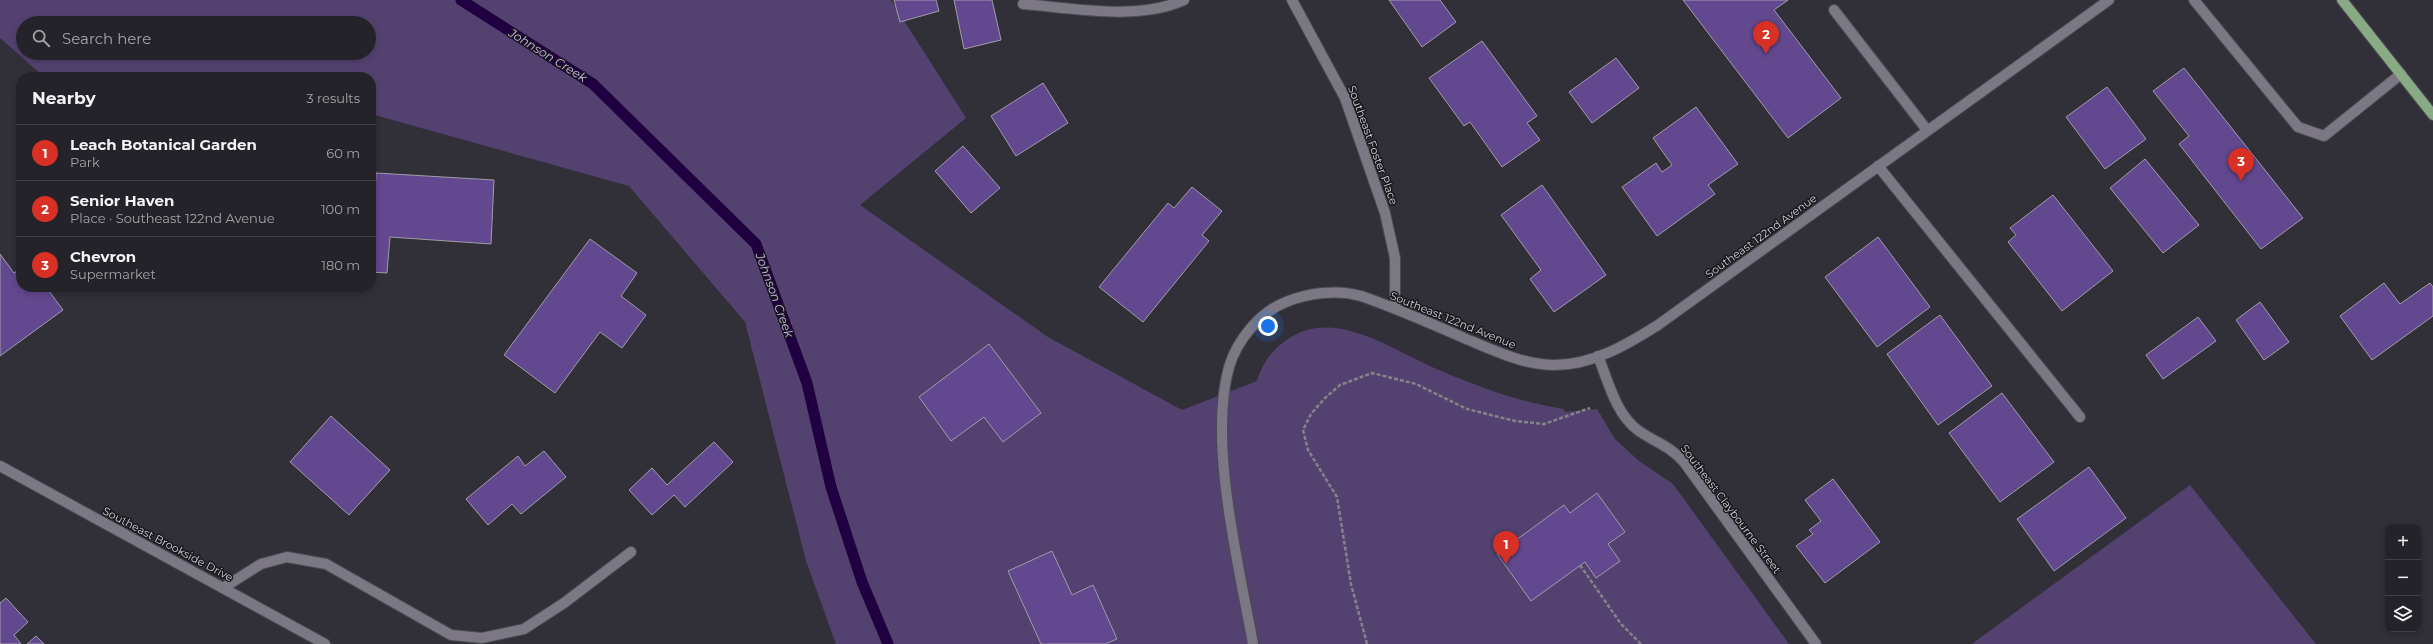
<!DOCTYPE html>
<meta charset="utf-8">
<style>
:root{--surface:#25232a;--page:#312f36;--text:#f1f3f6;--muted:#a3a4a8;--line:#424047;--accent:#d93025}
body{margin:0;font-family:Montserrat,sans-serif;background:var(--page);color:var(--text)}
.controls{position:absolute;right:12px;bottom:12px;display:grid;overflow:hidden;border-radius:8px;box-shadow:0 2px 6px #0003}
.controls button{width:36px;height:36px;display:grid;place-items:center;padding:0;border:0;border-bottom:1px solid var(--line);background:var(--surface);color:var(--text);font:20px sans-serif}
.you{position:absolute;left:1268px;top:326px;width:14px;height:14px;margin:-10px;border:3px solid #fff;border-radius:50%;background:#1a73e8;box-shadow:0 0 0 6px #1a73e833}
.badge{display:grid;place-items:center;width:26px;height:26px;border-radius:50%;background:var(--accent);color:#fff;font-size:13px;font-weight:700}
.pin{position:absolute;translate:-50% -33px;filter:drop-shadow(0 1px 2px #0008)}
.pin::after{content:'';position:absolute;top:21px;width:14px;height:12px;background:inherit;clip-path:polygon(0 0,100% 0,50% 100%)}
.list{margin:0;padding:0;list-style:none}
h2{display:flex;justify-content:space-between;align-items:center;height:52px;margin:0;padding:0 16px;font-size:17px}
h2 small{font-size:13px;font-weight:400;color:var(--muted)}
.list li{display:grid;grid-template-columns:26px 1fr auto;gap:12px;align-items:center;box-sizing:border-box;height:56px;padding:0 16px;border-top:1px solid var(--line)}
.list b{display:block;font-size:15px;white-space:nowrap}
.list p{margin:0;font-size:13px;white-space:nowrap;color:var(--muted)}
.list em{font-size:13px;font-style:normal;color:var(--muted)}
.icon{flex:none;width:22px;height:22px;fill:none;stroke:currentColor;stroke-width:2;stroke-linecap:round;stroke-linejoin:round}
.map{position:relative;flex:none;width:2433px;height:644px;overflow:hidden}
.search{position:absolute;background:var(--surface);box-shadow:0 2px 6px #0003;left:16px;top:16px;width:360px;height:44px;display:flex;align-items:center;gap:10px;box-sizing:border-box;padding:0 14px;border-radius:22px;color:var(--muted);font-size:15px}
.panel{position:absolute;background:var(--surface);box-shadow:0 2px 6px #0003;left:16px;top:72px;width:360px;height:220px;border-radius:16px}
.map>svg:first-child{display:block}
</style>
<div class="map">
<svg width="2433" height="644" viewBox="0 0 2433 644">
<rect width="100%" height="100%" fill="#312f38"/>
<g fill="#534270" fill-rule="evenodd">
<path d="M0,0h891l75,118 -106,87 188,132 134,73 75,-29c5,-16 13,-29 27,-39 49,-38 108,9 155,28 40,17 83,33 125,39l1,3 32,-3 18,30 24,22 34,23 116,160h-953l-30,-83 -61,-239 -116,-136 -258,-72v-37h-327l-44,-39zM23,23h346v30h-346z"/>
<path d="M2190,485l126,159h-344l12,-9z"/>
</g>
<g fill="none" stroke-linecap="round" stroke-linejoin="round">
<path stroke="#200040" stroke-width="11" d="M461,0l132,84 163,160 51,139 24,104 31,95 26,62"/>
</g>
<g fill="#62488e" stroke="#a19da9">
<path d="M894,0h42l3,11 -39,11z"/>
<path d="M954,0h38l9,40 -37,9z"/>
<path d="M1389,0h51l16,22 -34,25z"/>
<path d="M1683,0h105l-14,10 67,88 -53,40z"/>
<path d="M1482,41l55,75 -10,7 13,17 -38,27 -32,-45 -6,4 -35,-48z"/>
<path d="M1616,58l23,30 -47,35 -23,-31z"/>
<path d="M2184,68l119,150 -42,31 -82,-105 10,-8 -36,-45z"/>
<path d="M1043,83l25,40 -52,33 -25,-40z"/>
<path d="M2107,87l39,52 -41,30 -39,-52z"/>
<path d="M1696,107l42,57 -30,21 7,9 -58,42 -35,-49 34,-24 6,9 10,-7 -19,-27z"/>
<path d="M963,146l37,42 -29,25 -36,-42z"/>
<path d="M2145,159l54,66 -36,28 -53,-65z"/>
<path d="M376,173l118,7 -3,64 -101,-7 -3,36 -16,-1v-60h3z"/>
<path d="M1542,185l64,90 -52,37 -24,-33 11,-9 -40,-55z"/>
<path d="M1192,187l30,24 -20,24 7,6 -66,81 -44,-35 69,-84 6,5z"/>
<path d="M2053,195l60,76 -51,40 -54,-69 8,-7 -6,-7z"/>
<path d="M1878,237l52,70 -53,40 -52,-70z"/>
<path d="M590,239l47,34 -16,23 25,19 -24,33 -22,-16 -45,61 -51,-38z"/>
<path d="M0,254l14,19 7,-5v19h25l17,23 -63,46z"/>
<path d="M2384,283l16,21 30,-21 3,4v29l-61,44 -32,-44z"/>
<path d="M2260,302l29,40 -25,18 -28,-40z"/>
<path d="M1940,315l52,71 -54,39 -51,-71z"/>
<path d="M2198,317l18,24 -53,38 -17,-24z"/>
<path d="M989,344l52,69 -38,29 -19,-25 -33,24 -32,-44z"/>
<path d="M2002,393l52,69 -54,40 -51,-69z"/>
<path d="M331,416l59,54 -41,45 -59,-53z"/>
<path d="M714,442l19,20 -48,45 -11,-12 -22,20 -23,-25 23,-22 15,17z"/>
<path d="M544,451l22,26 -45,37 -9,-10 -24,21 -22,-26 52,-43 7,10z"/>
<path d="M2089,467l37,51 -72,53 -37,-52z"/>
<path d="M1833,479l47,63 -55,41 -29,-37 17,-12 -4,-4 12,-9 -16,-21z"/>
<path d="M1597,493l28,39 -17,12 12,17 -24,17 -11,-16 -54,39 -34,-47 67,-49 6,8z"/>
<path d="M1052,551l20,44 21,-10 24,54 -12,5h-64l-33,-73z"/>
<path d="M6,598l22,24 -14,13 7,9h-21v-41z"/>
<path d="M36,636l8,8h-17z"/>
</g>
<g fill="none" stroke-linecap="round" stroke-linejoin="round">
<defs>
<g id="service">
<path d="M2194,0l104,127 26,9 77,-62"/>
<path d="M1023,4c49,4 115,17 161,-4"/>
<path d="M1834,10l93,120"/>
<path d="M1878,166l202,251"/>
<path d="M223,588l38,-24 26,-7 39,7 125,71 31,3 42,-9 40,-26 67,-51"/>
</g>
<g id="minor">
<path d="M1292,0l53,98 40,115 10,45v50"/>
<path d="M1598,356c10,25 18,59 41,75 19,13 28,13 45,31l132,182"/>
<path d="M0,466l325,178"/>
</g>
<path id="tertiary" d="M1253,644c-14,-78 -45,-202 -24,-277 8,-27 31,-55 57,-65 22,-9 51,-13 75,-6 35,12 69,27 103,42 29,12 59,27 91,27 38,0 73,-21 103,-40l451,-325"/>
<path id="primary" d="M2342,0l91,115"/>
</defs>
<use href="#service" stroke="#4d4b53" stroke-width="12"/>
<use href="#minor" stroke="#4d4b53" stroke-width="12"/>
<use href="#tertiary" stroke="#4d4b53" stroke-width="12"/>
<use href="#primary" stroke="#4d4b53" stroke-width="12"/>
<g stroke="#85838a" stroke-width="2.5" stroke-dasharray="4 2" stroke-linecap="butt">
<path d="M1580,565l41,59 20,20"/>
<path d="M1367,644l-16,-60 -14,-87 -29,-47 -5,-20 8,-16 14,-16 15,-13 32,-12 44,11 51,25 48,12 29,3 46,-16"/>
</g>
<use href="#service" stroke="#7b7883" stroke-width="10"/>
<use href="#minor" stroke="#7b7883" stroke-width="10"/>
<use href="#tertiary" stroke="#7b7883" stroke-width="10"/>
<use href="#primary" stroke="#88ab85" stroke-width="10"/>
</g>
<g text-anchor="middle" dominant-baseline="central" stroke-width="3" stroke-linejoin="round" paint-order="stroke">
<g font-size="11" fill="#d3d1d7" stroke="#19181c">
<text transform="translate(1373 145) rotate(70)">Southeast Foster Place</text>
<text transform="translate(1761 236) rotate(-36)">Southeast 122nd Avenue</text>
<text transform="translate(1453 320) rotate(22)">Southeast 122nd Avenue</text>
<text transform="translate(1731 509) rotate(53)">Southeast Claybourne Street</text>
<text transform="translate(168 544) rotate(28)">Southeast Brookside Drive</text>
</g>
<g font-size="12" font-style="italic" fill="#cbb7f3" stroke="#19181c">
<text transform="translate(548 55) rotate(32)">Johnson Creek</text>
<text transform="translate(775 295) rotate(70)">Johnson Creek</text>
</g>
</g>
</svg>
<div class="controls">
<button>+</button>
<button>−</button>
<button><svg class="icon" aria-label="layers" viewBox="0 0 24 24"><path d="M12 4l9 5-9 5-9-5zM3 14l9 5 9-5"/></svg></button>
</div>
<div class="you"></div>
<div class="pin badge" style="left:1506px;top:564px">1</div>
<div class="pin badge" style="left:1766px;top:54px">2</div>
<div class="pin badge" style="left:2241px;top:181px">3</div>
<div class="search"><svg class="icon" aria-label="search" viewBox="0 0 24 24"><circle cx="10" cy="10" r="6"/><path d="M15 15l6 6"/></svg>Search here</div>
<section class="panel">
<h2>Nearby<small>3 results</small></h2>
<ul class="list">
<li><span class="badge">1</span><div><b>Leach Botanical Garden</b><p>Park</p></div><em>60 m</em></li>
<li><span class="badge">2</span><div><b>Senior Haven</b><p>Place · Southeast 122nd Avenue</p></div><em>100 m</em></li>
<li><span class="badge">3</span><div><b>Chevron</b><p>Supermarket</p></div><em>180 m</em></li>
</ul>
</section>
</div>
